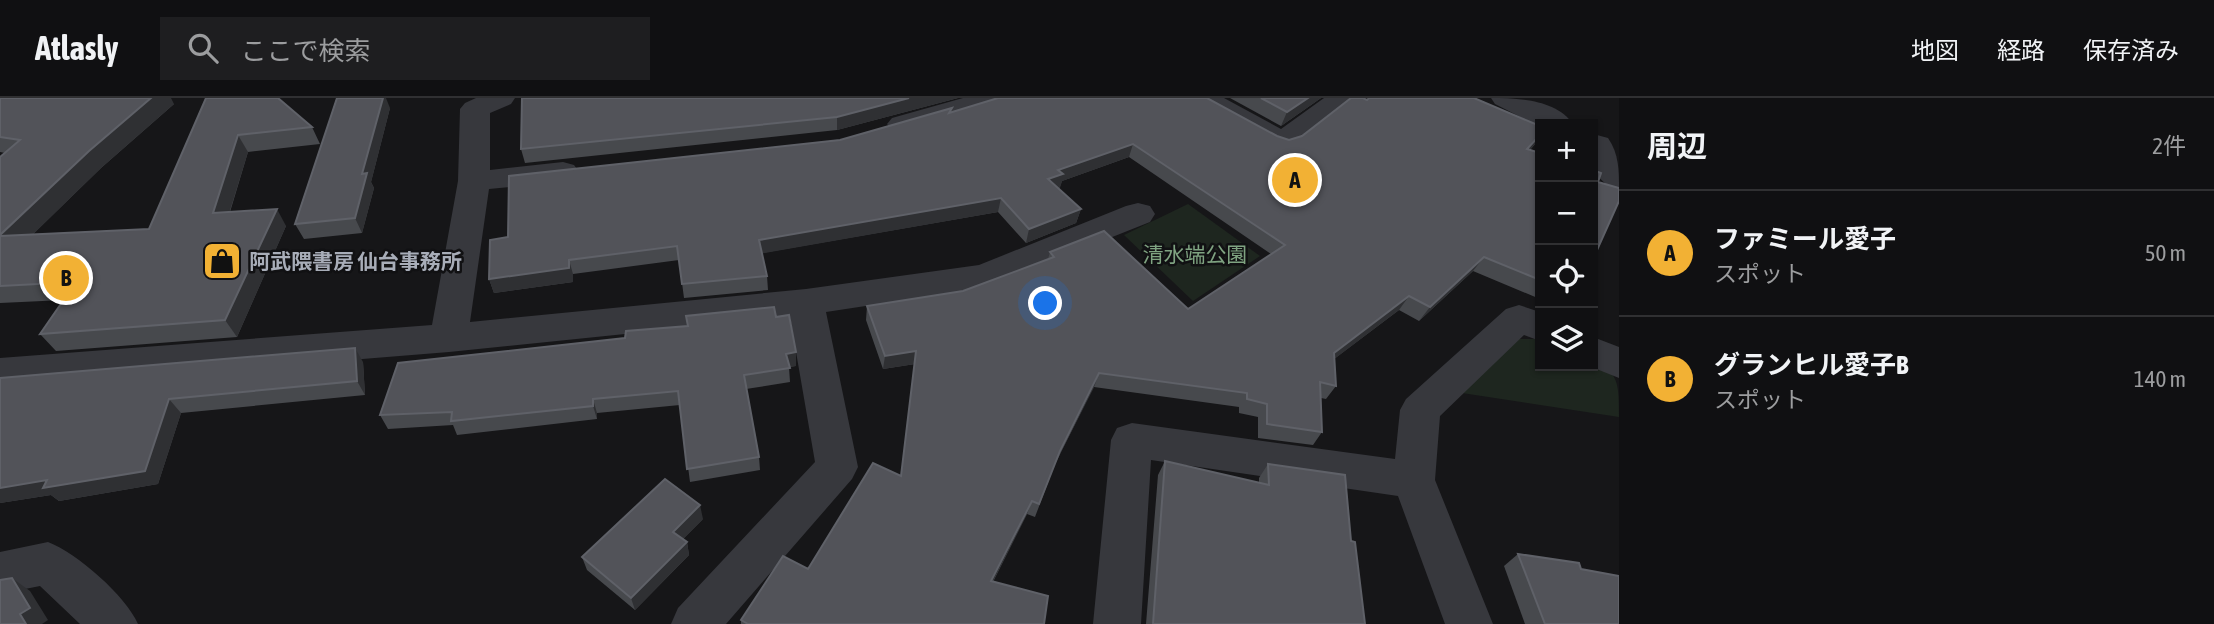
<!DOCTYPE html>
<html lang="ja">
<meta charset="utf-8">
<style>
:root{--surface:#101012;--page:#1e1e20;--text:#f1f3f6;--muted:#9c9d9f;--line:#303032;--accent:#f2b134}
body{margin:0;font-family:"Asap Condensed","Noto Sans JP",sans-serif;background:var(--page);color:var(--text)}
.controls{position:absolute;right:21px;top:21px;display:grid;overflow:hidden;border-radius:0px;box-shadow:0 2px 5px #0004}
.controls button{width:63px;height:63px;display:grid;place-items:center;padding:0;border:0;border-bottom:2px solid var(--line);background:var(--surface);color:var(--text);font:35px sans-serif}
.you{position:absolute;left:1046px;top:206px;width:24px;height:24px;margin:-18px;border:5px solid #fff;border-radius:50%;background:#1a73e8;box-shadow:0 0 0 10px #1a73e833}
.badge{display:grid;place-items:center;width:46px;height:46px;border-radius:50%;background:var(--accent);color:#111;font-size:23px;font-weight:700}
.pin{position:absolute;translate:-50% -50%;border:4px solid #fff;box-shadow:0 2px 7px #0006}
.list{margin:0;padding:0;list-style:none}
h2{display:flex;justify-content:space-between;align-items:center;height:91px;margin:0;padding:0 28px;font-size:30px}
h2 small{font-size:23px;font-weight:400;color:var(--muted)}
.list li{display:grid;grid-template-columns:46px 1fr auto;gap:21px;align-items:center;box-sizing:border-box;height:126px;padding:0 28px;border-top:2px solid var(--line)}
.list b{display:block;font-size:26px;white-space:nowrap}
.list p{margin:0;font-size:23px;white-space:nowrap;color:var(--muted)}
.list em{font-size:23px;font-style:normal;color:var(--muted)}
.icon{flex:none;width:38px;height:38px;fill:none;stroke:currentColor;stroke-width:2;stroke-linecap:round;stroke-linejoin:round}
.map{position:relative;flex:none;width:1619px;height:526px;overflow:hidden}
header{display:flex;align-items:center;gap:42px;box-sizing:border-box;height:98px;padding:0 35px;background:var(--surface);border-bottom:2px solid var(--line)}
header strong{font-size:33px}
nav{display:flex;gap:38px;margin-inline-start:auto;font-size:24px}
.search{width:490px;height:63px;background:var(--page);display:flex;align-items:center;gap:18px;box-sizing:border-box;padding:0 24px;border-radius:0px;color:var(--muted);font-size:26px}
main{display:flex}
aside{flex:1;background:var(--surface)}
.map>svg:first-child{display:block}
</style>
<header>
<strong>Atlasly</strong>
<div class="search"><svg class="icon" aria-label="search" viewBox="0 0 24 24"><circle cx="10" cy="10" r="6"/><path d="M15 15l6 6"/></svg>ここで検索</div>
<nav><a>地図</a><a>経路</a><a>保存済み</a></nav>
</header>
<main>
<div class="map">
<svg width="1619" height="526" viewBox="0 0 1619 526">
<rect width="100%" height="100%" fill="#161618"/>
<g fill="#1e261f">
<path d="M1188,106l72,52 -67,45 -69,-66z"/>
<path d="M1510,241h30v27h53v-8c26,16 26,25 26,59l-157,-24z"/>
</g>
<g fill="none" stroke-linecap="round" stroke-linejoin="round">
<g fill="#37383d" fill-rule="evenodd">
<path d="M476,0h39l-4,6 -21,9v57l73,-8 11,3 5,7 -5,7 -11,3 -74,7 -19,133 336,-33 173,-24 147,-59 12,-3 12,3 5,8 -5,8 -166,66 -158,24 32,155 -6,12 -126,145h-55l7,-16 137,-146 -25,-145 -341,35 -449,36v-30l432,-33 26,-144 2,-72 5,-6z"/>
<path d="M963,0h46l-4,6 -103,29 -10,-3 -5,-6 5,-6z"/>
<path d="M1189,0h35l57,31 43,-31h33l-63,50 -11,3 -11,-3 -79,-44z"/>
<path d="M1491,0c26,0 65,1 82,26l-33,3 -45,-23z"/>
<path d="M1597,37l11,3c11,16 11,32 11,51l-11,-3 -15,-14v-36z"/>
<path d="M1519,207l21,7v29l-16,-6 -84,81 -5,64 58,144h-48l-47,-128 -247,-36 -10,164h-48l18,-184 6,-12 15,-5 263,36 5,-49 6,-11 100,-90z"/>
<path d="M1593,239l26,10v31l-30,-12h4z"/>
<path d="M48,444c29,11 78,54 90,82h-58l-40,-38 -40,8v-42z"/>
</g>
</g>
<g fill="#47494d">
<path d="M0,0l174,6 -73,64 -68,66 116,-5 57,-131 106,29 8,17 -72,8 -18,60 56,14 -49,111 -181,14 -16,-17 24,-34 -64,3v-146l5,-4 -5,-1z"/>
<path d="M522,0h436l-121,32 -312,33 -4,-14z"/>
<path d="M1230,0h91l-40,28z"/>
<path d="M1367,2l170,42 -7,8 10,3v146l-67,-28 -54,50 -20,-11 -65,49 2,27 -10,13 -5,-1 1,34 -9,13 -55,-7v-21l-19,-4v-6l-145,-20 -39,77 -20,53 -8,-3 -34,68 51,42h-303v-4l67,-51 93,-93 14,-112 -32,5 -17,-49 1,-14 96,-15 85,-32 2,-7 138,57 83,-55 -142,-97 -67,24 -3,8 22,20 -5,14 -50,20 -28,-31 -236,41 5,23 1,14 -84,8 -5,-38 -106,14v8l-79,11 -5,-14 19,-42 332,-97 111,-28 326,24 12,4 13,-4z"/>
<path d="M390,10l-19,74 3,6 -12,45 -58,6 -9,-15z"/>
<path d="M776,219l20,49 -7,1 1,15 -44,7 13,68 1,13 -70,12 -10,-77 -83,8v6l-140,16 -4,-10 -65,4 -8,-14 245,-77 63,-12z"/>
<path d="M363,264l2,33 -184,18 -23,71 -99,17 -8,-6 -51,8v-125z"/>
<path d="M1165,363l94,22v-5l9,-14 83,77 14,83h-219l12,-149z"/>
<path d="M703,421l-20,20 4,3 2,13 -54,55 -48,-40 -5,-13z"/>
<path d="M1518,456l63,15 38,55h-94l-21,-58z"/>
</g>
<g fill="#2f3033">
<path d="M151,0h20l3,6 -73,64 -87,85 -14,-16v-2l89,-84z"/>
<path d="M383,0h3l4,10 -19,74 3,6 -12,45 -7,-15 7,-44z"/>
<path d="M909,0h49l-121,32v-13z"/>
<path d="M1308,0h13l-40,28 6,-14z"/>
<path d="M238,37l10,17 -24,78 -11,-17z"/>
<path d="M1540,37v3l-3,4 -20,21 10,-14z"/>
<path d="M1133,46l-4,13 -67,24 -2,7 -15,5 3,-14 10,-9z"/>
<path d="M1001,100l-3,14 -239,42v-14z"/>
<path d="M277,111l9,17 -49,111 -12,-17z"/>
<path d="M1081,111l-5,14 -50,20 3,-14z"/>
<path d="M1484,159l-11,14 -54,50 11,-14z"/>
<path d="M569,162l4,14v8l-79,11 -5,-14z"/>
<path d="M1409,198l-10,14 -74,56 9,-13z"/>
<path d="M355,250l8,14 2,33 -8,-14z"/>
<path d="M916,253l-1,13 -32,5 2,-13z"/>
<path d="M796,254v14l-9,1 -1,-13z"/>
<path d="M1099,275l-5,14 -39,77 -20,53 25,-66z"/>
<path d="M169,301l12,14 -23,71 -99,17 -8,-6 -51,8v-15z"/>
<path d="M593,301l4,14v6l-4,-13z"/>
<path d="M1032,403l-5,13 -40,79 4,-12z"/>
<path d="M700,407l3,14 -27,27 -3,-14z"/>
<path d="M687,444l2,13 -54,55 -4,-12z"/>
<path d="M12,480l18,13 18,29 -6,4h-16l-6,-10z"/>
</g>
<g fill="#525359" stroke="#5f6168" stroke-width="2">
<path d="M0,0h151l-62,53 -89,84v-78l20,-17 -20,-3z"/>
<path d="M206,0h72l34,29 -74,8 -25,78 64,-4 -52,111 -185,14 36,-52 -76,4v-50l149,-7z"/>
<path d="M337,0h46l-21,76 5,-1 -12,45 -60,6z"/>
<path d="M522,0h387l-72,19 -316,32z"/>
<path d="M998,0h209l70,38 12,4 13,-4 49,-38h12l4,2 2,-2h105l66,28v9l-13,14 13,4v127l-56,-23 -54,50 -21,-11 -75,57 2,33 -16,-4 2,50 -55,-8v-20l-20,-5v-6l-148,-20 -39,78 -21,53 -7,-3 -41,80 57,15 -4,28h-296l-7,-4 42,-64 25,13 65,-106 28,13 15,-125 -31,5 -18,-50 96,-15 91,-34 -4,-5 54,-21 84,78 97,-64 -152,-101 -75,26 5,4 -15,5 33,30 -52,20 -28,-31 -242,42 8,36 -85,8 -5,-38 -108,14v8l-80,11 1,-39 18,-3 1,-61 331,-36 112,-32 -3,5z"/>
<path d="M1261,0h47l-21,14z"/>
<path d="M1593,72l8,3 -3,9 21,6v13l-26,58z"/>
<path d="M774,209l2,10 13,-2 7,37 -10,2 4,14 -46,7 15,82 -72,12 -9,-78 -85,8v7l-142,15 1,-9 -72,3 18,-52 227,-25 1,-7 62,-5 -2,-10z"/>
<path d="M355,250l2,33 -188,18 -24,72 -102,17 4,-8 -47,8v-110z"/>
<path d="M1165,363l104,24 -1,-21 77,11 6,66 4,1 10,82h-212z"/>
<path d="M665,381l35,26 -27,27 14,10 -56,56 -49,-41z"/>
<path d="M1518,456l61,9 2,6 38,7v48h-74z"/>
<path d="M12,480l18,30 -10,6 6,10h-26v-44z"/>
</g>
<defs>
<symbol id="shop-square" viewBox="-11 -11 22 22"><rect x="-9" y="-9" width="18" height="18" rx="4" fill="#f2b134" stroke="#111113"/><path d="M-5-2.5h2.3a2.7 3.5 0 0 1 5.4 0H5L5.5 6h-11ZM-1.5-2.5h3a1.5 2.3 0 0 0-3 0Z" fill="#111"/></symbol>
</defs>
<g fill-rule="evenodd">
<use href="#shop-square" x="200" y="141" width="44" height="44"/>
</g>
<g text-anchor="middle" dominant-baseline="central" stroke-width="5" stroke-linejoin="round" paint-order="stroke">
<g font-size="21" fill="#7fa381" stroke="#111113">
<text x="1195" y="156">清水端公園</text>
</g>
<g font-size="21" font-weight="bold" fill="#a8adb8" stroke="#111113" text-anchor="start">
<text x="249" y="163">阿武隈書房 仙台事務所</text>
</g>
</g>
</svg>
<div class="controls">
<button>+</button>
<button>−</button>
<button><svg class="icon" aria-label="locate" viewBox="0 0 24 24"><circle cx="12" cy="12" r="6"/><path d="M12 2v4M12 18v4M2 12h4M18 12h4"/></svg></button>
<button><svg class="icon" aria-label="layers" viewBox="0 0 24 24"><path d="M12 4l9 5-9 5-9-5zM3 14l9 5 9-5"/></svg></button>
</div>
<div class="you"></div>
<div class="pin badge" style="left:1295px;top:82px">A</div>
<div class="pin badge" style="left:66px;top:180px">B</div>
</div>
<aside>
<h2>周辺<small>2件</small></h2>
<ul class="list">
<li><span class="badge">A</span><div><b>ファミール愛子</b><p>スポット</p></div><em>50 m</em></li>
<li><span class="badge">B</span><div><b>グランヒル愛子B</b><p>スポット</p></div><em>140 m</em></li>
</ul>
</aside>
</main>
